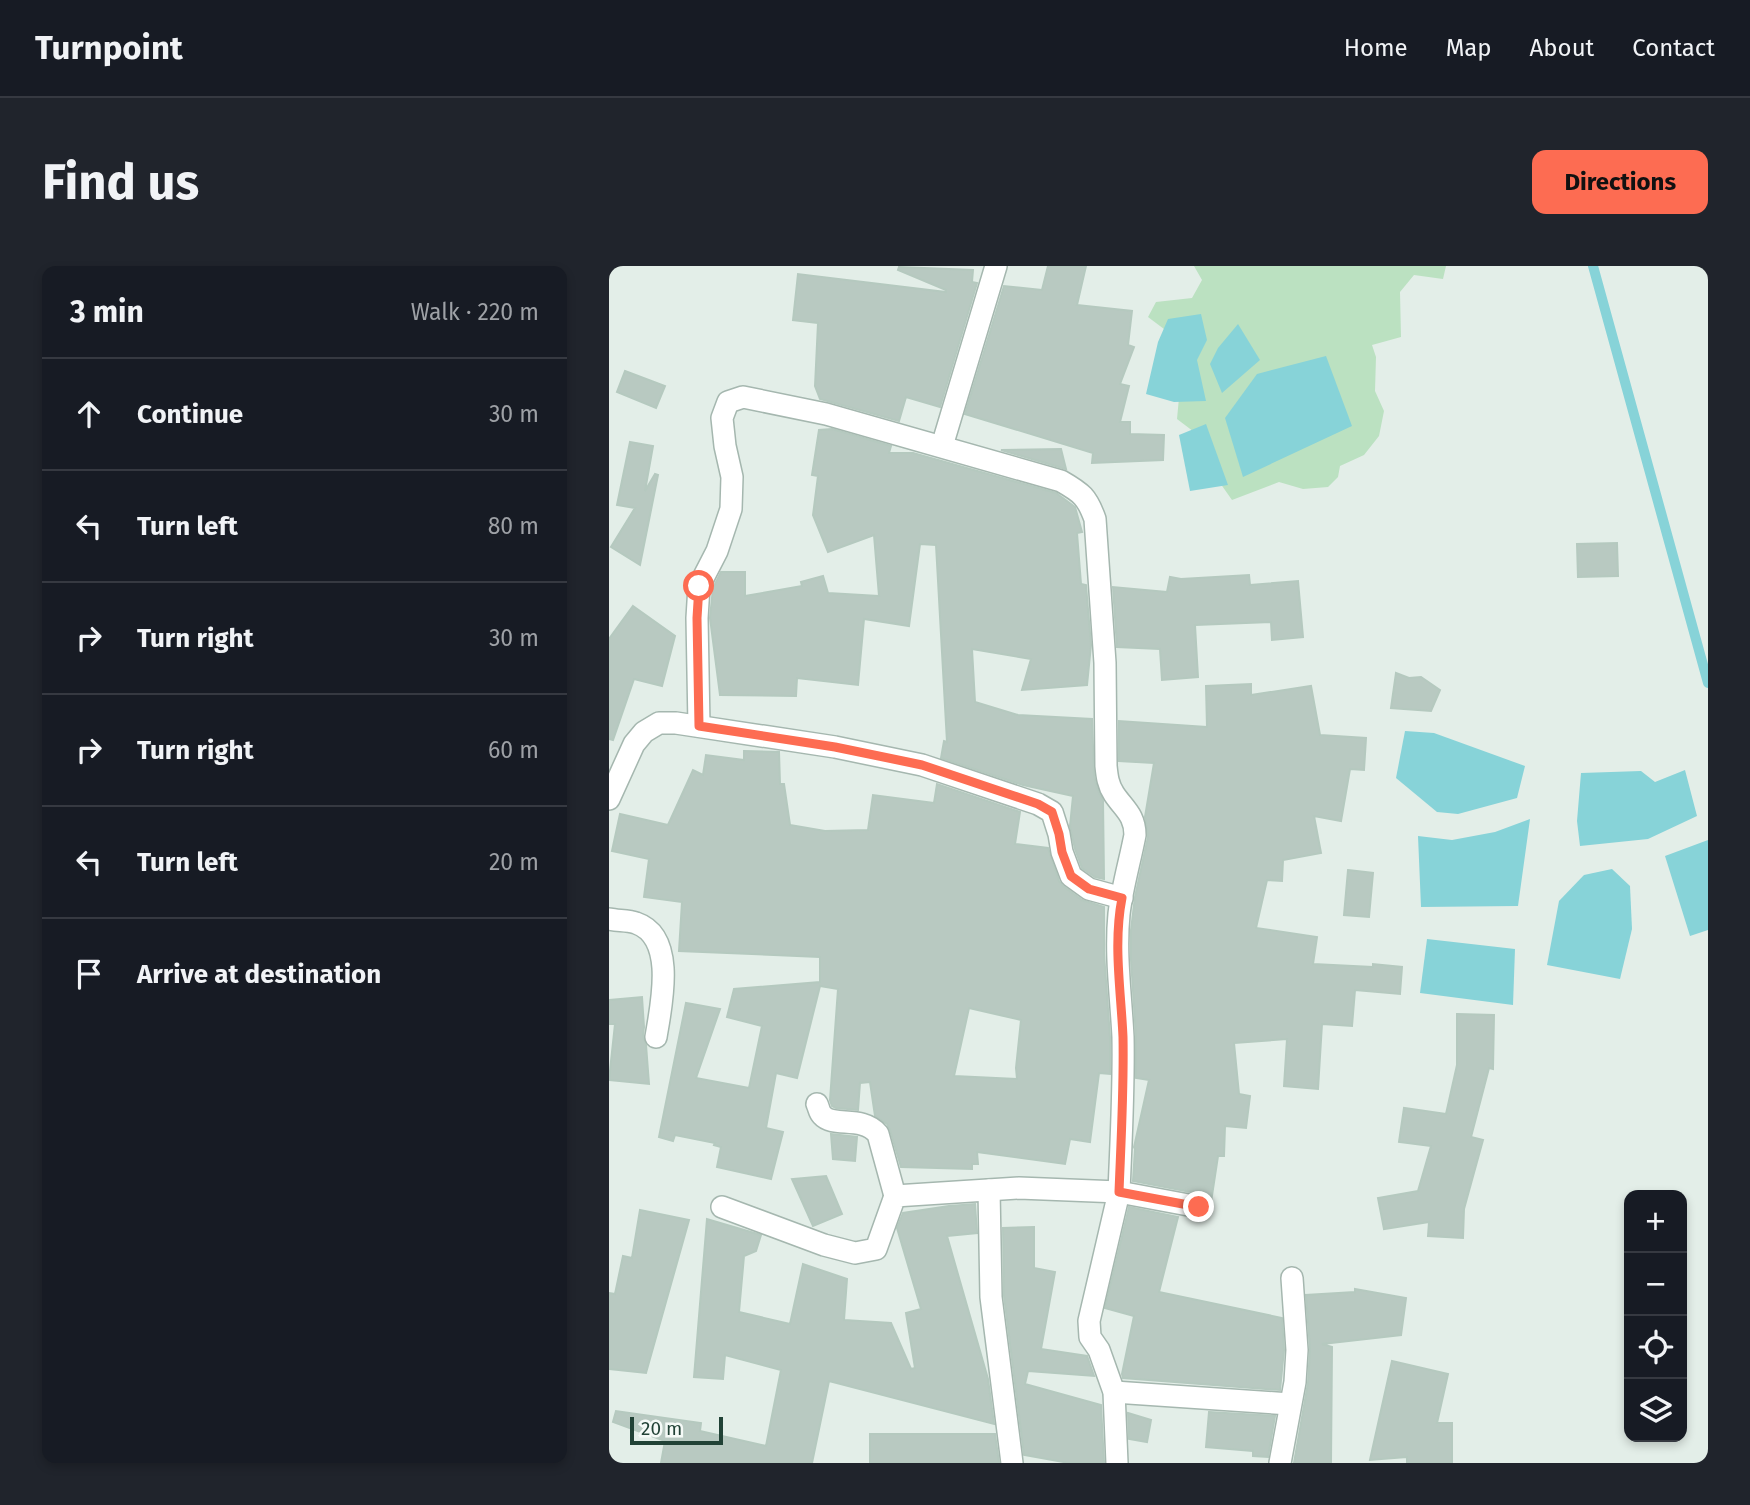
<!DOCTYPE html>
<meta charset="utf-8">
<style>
:root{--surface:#171b24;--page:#20242c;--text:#f1f3f6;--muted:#9ea1a6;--line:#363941;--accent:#fd6c52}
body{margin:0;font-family:"Fira Sans",sans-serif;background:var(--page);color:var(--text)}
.controls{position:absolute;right:21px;bottom:21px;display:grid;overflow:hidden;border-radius:14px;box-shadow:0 4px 10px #0003}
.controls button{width:63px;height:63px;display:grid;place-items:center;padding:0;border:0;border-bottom:2px solid var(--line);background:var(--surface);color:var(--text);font:35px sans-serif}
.scale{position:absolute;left:21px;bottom:18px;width:93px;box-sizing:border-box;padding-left:7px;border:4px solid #214236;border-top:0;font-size:19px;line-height:24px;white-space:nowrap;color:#214236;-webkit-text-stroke:5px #f5faf7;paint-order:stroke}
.stop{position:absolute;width:21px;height:21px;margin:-16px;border:5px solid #fd6c52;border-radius:50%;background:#fff}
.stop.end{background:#fd6c52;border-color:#fff;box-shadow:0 2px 7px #0008}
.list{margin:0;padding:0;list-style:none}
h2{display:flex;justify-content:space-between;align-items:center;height:91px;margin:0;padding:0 28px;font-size:30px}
h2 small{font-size:23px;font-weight:400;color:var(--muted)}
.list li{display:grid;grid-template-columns:46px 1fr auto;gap:21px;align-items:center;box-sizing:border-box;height:112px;padding:0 28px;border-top:2px solid var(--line)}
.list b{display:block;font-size:26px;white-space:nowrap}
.list em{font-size:23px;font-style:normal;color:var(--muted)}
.icon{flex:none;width:38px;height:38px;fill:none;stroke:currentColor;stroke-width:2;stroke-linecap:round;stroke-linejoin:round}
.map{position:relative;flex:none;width:1099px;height:1197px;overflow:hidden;border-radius:14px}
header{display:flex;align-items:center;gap:42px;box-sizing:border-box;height:98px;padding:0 35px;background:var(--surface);border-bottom:2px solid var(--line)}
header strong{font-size:33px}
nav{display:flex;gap:38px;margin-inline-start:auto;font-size:24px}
.intro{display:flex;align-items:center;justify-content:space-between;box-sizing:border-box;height:168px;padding:0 42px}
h1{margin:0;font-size:49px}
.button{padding:18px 32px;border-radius:14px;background:var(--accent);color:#111;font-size:24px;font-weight:700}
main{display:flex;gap:42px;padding:0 42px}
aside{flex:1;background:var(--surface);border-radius:14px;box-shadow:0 4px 10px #0003}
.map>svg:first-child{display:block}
</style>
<header>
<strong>Turnpoint</strong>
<nav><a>Home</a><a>Map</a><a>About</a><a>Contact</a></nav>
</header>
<div class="intro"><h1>Find us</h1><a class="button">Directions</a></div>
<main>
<aside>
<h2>3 min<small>Walk · 220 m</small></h2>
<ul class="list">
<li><svg class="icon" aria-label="ahead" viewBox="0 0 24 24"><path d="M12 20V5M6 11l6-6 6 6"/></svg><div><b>Continue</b></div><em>30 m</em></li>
<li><svg class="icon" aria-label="left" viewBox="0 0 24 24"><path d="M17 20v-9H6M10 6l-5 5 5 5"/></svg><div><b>Turn left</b></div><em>80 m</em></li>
<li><svg class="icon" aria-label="right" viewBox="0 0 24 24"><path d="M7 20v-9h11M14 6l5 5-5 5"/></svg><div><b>Turn right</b></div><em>30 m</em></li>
<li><svg class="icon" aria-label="right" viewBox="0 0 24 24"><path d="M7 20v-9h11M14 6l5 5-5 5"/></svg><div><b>Turn right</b></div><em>60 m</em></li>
<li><svg class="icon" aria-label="left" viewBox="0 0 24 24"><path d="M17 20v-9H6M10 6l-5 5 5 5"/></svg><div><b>Turn left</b></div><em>20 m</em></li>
<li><svg class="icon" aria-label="arrive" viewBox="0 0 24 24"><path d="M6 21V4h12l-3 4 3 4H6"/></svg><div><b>Arrive at destination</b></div></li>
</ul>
</aside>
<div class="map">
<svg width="1099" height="1197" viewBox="0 0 1099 1197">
<rect width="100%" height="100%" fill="#e3eee8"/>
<path fill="#bbe1c1" d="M585,0h252l-3,13 -29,-4 -14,17 1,45 -29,8 4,12 -1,34 9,20 -5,25 -15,19 -24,11 -2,11 -10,10 -25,2 -24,-7 -47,18 -19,-27 -7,-32 -29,-22 7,-75 -36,-27 8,-15 36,-4 10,-18z"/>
<g fill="#87d3d8">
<path d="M592,48l6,26 -10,20 9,41 -32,1 -28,-8 12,-52 10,-23z"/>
<path d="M629,58l22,36 -38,33 -12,-29 8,-16z"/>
<path d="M717,90l26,70 -109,51 -18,-59 32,-44z"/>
<path d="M597,158l22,61 -38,6 -11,-56z"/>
<path d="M796,465l29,2 91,33 -8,32 -59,16 -21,-2 -41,-34z"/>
<path d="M1076,504l12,46 -49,23 -68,7 -3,-25 4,-48 60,-2 14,11z"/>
<path d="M921,553l-12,87 -97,1 -3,-71 34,4 43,-8z"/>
<path d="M1099,574v90l-18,6 -25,-80z"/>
<path d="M1003,603l18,17 2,43 -12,50 -73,-14 12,-64 25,-26z"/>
<path d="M818,673l88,10 -2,56 -93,-12z"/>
</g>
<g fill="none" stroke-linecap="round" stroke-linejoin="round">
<path stroke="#87d3d8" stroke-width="10" d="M984,0l115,417"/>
</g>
<g fill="#b8c9c1" stroke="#b5c9bf" stroke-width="2" fill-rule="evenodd">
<path d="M439,0h38l-9,39 55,6 -4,34 6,2 -14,37 9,2 -9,36h10v12l34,1 -1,25 -71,3 1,-10 -128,-39 39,-128 38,4z"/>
<path d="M290,1l74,3 -1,12 5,1 -37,124 -34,-10 -7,24 -79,-22 -5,-13 3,-63 -25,-3 5,-46 148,18v-2l-48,-20z"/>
<path d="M16,105l40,15 -9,22 -39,-16z"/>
<path d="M223,163l59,17 -2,7h24l143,40 19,14 7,25 -5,1 4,51 5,1 5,60 -4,40 -65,5 9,-31 -59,-10 3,53 43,13 74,4 2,56 3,13 6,13 1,78 -9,-2 -13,-9 -7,-19 -5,-23 3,-30 -50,-11 -82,-27 3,-17 3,1 -11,-197 -16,-1 -11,82 -45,-7 -6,66 -61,-7 -1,18 -76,-1 -10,-77 3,-30 8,-16h24v24l57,-10 -1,-4 22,-6 5,17 51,3 -5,-61 -46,17 -15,-37 5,-39 -6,-1 7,-45z"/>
<path d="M21,176l23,4 -8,45 10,-17 3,1 -18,90 -29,-18 24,-39 -18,-3z"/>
<path d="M452,183l5,20 -65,-19z"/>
<path d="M1008,277l1,33 -40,1 -1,-33z"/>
<path d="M640,309l1,10 48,-4 5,56 -31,3 -1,-18 -76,3 3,52 -36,3 -2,-31 -43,-2 -4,-60 54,5 3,-15 11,2z"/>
<path d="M24,340l42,30 -13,50 -28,-7 -21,61 -4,-1v-100z"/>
<path d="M787,407l13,5 12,-1 19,13 -9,21 -40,-3z"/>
<path d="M642,418v11l60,-9 9,49 46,3 -2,32 -14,-1 -9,52 -27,-5 7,37 -38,7 -1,21 -15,-1 -11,48 61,9 -4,27 60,3v-3l29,3 -2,27 -45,-4 -3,36 -30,-2 -4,65 -34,-3 3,-47 -53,4 5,51 11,2 -4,32 -21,-2 -1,30h-6l-7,46 -4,-5 -6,-3 -68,-13 2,-32 -1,-2 15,-67 -13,-2v-42l-5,-76v-30l4,-33 13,-60 -3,-20 9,-54 -35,-2v-40l88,6 -1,-41z"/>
<path d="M135,485l35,1 1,32h4l6,41 35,6 43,-1 5,-35 61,8 3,-19 83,28 -5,32 33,4 11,33 4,5 19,14 22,7v46l6,84v37l-11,-1 -9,69 -20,-3 -5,25 -88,-12 1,12h-6v5l-71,-2 -11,-37 -3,-6 -12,-8 -5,-34 -10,1 -2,27 -22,-2 -4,-2 -2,-6 8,-111 -18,-3 -23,92 -21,-5 -10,55 17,4 -12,47 -54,-12 4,-20 -7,-2 1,-2 -40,-8 -2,6 -14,-4 27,-134 34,6 -24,69 53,10 13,-62 -35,-9 7,-28 86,-7v-25l-141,-6 3,-49 -38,-5 5,-38 -37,-8 8,-37 48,11 25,-55 10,5 3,-20 38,5zM360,742l52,12 -5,48 1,11 -63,-3z"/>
<path d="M739,604l25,3 -4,44 -25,-2z"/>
<path d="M33,731l2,30 -1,8 3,10 3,39 -40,-4 6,-56h-6v-24z"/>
<path d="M848,748l37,1 -1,54 -4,-1 -18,69 12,3 -19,69 -1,29 -35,-2 1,-14 -45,7 -6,-31 40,-7 13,-45 -32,-4 5,-34 42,6 11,-49z"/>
<path d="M222,868l26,3 -2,24 -22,-2z"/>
<path d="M217,910l16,38 -29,12 -21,-47z"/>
<path d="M366,938l2,29 -30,3 41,143 6,45 -165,-43 -17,82h-151l4,-22 -52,-19 3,-11 85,12 -1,8 66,15 15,-76 -56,-15 -2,24 -29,-2 13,-158 54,16 -5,16 -12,5 -5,56 51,12 13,-60 44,15 -3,41 47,3 20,46 4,-1 -9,-55 15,-4 -24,-81 6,-15 46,-7z"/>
<path d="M520,941l49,10 -19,75 123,26 2,32 -4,40 -157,-12 -1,-4 12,-58 -29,-8z"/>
<path d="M31,944l49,10 -43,153 -37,-4v-76l6,1 8,-38 9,2z"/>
<path d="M425,961v41l21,4 -14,77 46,7 7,20 -66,-5 -3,13 76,21 3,58h-35l-45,-8 -20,-159 -1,-68z"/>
<path d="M746,1023l51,9 -5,37 -79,9 10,3 -1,116h-37l14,-80 2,-34 -4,-54 49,-3z"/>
<path d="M783,1095l56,13 -11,49h15v40h-45v-6l-37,3z"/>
<path d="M600,1146l66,4 -7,41 -15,-1v-5l-47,-4z"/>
<path d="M519,1147l23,7 -4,22 -18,-3z"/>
<path d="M261,1168h125l4,29h-129z"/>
</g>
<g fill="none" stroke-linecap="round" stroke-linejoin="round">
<defs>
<g id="minor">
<path d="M333,180l54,-180"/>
<path d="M90,460l-2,-108 2,-32 18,-35 14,-42 1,-32 -7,-31 -3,-28 6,-16 15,-5 83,17 235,67c21,12 26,16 34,38l10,144 1,103c1,10 2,19 8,28 10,15 21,21 21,41 -5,26 -13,53 -16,79 -4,41 2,82 4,123 1,52 -2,104 -4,155l80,15"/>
<path d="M0,533l25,-55 10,-12 15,-9h17l159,24 87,18 116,39 14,8 7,22 3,18 9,24 18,13 33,9"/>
<path d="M0,653c8,2 19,1 27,4 41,14 25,83 20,114"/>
<path d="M208,838c2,4 2,8 5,11 11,13 40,0 56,19l17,62"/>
<path d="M380,924l2,107 21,166"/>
<path d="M113,941l102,38 31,8 21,-4 19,-53 124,-8 100,4 -30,129 1,16 9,13 15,42 3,71"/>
<path d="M505,1126l176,12"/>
<path d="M671,1197l15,-81 2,-32 -5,-72"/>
</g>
</defs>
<use href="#minor" stroke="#a5b7af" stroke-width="24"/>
<use href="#minor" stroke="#fff" stroke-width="21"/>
</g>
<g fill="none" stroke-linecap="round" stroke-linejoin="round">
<path stroke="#fd6c52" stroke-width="9" d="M90,320l-2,32 2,108 136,21 87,18 116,39 14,8 7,22 3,18 9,24 18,13 33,9c-9,46 -1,93 1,139 1,52 -2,104 -4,155l80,15"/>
</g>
</svg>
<div class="controls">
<button>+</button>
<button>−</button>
<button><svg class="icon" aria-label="locate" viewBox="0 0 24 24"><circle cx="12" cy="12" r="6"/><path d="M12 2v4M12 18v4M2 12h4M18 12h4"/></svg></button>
<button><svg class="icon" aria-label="layers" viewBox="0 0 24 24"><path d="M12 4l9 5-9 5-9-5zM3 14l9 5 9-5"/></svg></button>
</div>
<div class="scale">20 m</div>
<div class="stop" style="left:90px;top:320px"></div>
<div class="stop end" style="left:590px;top:941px"></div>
</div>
</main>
